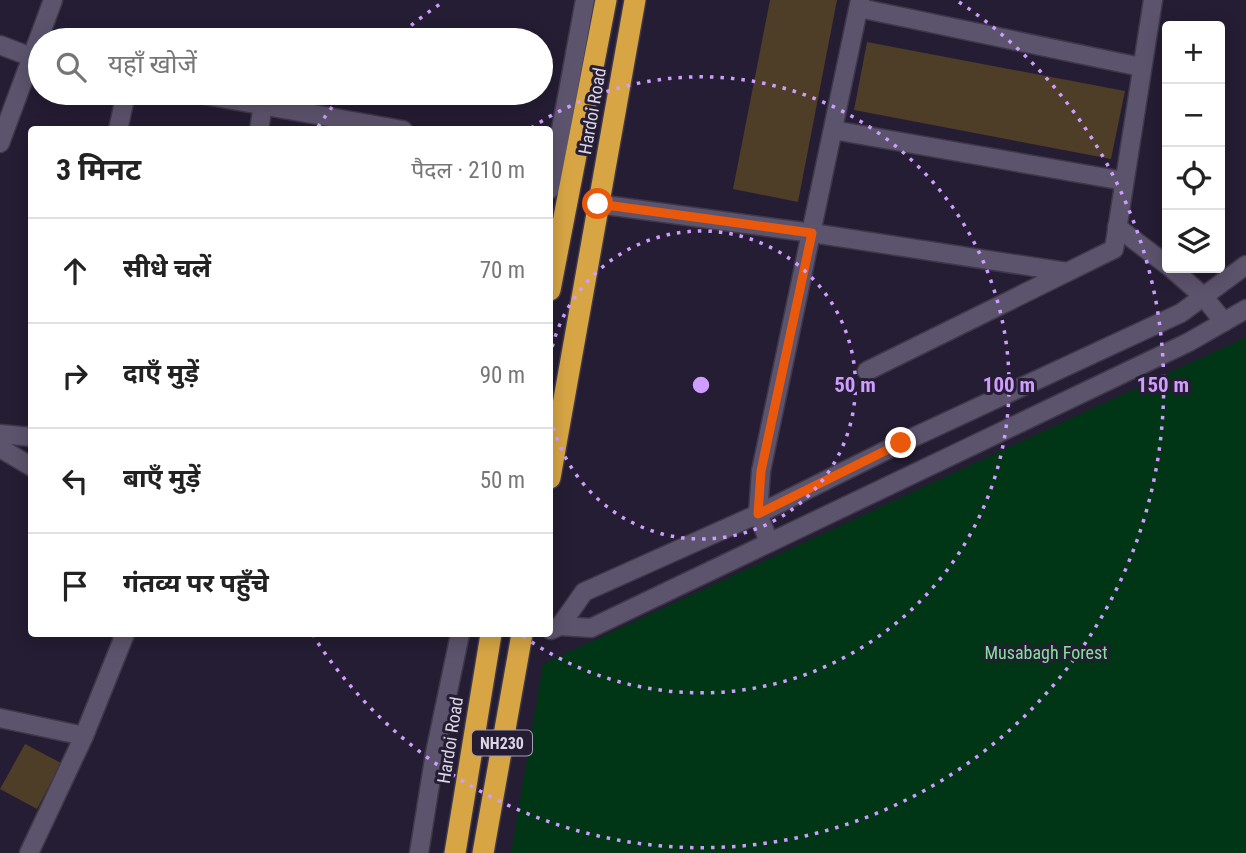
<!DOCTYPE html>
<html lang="hi">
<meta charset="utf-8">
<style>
:root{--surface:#fff;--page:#f6f6f6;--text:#222;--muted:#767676;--line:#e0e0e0}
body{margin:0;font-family:"Roboto Condensed","Noto Sans Devanagari",sans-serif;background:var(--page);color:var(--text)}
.controls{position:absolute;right:21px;top:21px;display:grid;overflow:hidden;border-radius:7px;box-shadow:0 4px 18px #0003}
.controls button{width:63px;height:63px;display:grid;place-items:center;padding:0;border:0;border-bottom:2px solid var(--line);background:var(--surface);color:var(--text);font:35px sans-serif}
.stop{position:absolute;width:21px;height:21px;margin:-16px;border:5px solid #ea580c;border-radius:50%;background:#fff}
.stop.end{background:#ea580c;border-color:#fff;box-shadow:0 2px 7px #0008}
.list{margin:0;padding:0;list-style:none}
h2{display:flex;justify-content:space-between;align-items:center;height:91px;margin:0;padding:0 28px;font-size:30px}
h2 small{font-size:23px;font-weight:400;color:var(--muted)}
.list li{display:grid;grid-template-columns:46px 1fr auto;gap:21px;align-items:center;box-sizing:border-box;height:105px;padding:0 28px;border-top:2px solid var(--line)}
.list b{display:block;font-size:26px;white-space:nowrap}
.list em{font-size:23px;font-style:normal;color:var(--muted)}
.icon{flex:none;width:38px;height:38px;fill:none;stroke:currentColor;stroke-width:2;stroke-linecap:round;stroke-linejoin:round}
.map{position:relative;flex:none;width:1246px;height:853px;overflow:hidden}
.search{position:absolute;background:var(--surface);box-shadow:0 4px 18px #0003;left:28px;top:28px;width:525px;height:77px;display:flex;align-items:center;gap:18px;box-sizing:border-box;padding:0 24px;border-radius:38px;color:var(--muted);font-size:26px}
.panel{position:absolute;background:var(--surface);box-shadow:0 4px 18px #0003;left:28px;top:126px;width:525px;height:511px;border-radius:7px}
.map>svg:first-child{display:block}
</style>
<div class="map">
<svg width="1246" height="853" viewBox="0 0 1246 853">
<rect width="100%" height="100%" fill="#251d33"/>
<path fill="#003615" d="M1246,337v516h-735l32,-189z"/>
<g fill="#4e3d27">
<path d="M770,0h67l-39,202 -65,-13z"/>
<path d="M867,42l258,49 -14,68 -257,-49z"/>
<path d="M25,744l36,19 -24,46 -37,-20z"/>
</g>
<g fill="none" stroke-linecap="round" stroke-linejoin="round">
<defs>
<g id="minor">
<path d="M859,8l282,59"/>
<path d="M0,45l39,15"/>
<path d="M193,93l210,37"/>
<path d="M118,130l8,-37"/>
<path d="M259,130l4,-26"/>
<path d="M833,130l291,51"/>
<path d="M0,143l53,-143"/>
<path d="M550,189l35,-189"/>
<path d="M598,204l214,29 255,39"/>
<path d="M1117,227l50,38"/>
<path d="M1171,268l32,28 21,26"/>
<path d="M867,371l247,-122 39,-249"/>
<path d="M0,434l32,3"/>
<path d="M0,448l32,19"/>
<path d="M769,542l-11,-28 3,-43 99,-471"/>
<path d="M560,626l24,-34 174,-78 143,-71 280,-130 65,-48"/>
<path d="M551,630l9,-4 31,2 598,-286 57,-33"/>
<path d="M0,718l84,18 41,-102"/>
<path d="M29,853l55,-117"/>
<path d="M419,853l16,-100 25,-119"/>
</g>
<g id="highway">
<path d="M550,290l56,-290"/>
<path d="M550,478l85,-478"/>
<path d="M455,853l36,-219"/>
<path d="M483,853l39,-219"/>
</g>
</defs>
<use href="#minor" stroke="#3f384b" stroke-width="21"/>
<use href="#highway" stroke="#3f384b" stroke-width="24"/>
<use href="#minor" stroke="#5c546d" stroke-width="18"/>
<use href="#highway" stroke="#d7a544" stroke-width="21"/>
</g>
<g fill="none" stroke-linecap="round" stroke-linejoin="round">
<path stroke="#ea580c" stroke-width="9" d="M598,204l214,29 -51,238 -3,43 143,-71"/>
</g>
<g fill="none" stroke="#cf9dff" stroke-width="3.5" stroke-dasharray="3.5 7">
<path d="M550 357A154 154 0 1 1 550 413"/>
<path d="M531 128A308 308 0 1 1 520 634"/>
<path d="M318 127A462 462 0 0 1 342 94M395 39A462 462 0 0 1 443 2M959 2A462 462 0 1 1 314 637"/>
</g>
<g text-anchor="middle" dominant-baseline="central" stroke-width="6" stroke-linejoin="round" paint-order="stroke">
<rect fill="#251d33" stroke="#a49eb0" stroke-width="2" x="472" y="730.5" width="60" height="25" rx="5"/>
<g font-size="16" font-weight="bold" fill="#dbd6e6">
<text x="502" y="743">NH230</text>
</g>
<g font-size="18" fill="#dbd6e6" stroke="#251d33">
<text transform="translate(592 111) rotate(-80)">Hardoi Road</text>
<text transform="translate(450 740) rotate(-81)">Hardoi Road</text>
</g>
<g font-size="18" fill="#84e29c" stroke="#251d33">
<text x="1046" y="652">Musabagh Forest</text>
</g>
</g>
<circle cx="701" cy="385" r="10" fill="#cf9dff" stroke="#251d33" stroke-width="3.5"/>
<g font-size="21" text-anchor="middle" font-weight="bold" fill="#cf9dff" stroke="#251d33" stroke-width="6" stroke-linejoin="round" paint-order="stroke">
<text x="855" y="392">50 m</text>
<text x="1009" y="392">100 m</text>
<text x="1163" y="392">150 m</text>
</g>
</svg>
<div class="controls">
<button>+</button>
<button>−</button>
<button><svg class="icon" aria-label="locate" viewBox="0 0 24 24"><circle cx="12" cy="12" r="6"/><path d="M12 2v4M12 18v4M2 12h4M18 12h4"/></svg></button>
<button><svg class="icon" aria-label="layers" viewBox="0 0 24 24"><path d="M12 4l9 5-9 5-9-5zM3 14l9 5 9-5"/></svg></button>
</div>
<div class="stop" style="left:598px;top:204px"></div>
<div class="stop end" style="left:901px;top:443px"></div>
<div class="search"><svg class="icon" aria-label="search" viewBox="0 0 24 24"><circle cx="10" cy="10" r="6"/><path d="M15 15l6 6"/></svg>यहाँ खोजें</div>
<section class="panel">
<h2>3 मिनट<small>पैदल · 210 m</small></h2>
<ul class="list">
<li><svg class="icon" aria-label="ahead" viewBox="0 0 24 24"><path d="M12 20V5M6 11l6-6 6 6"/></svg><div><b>सीधे चलें</b></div><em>70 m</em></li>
<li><svg class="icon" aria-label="right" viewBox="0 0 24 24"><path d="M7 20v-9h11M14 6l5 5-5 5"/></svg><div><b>दाएँ मुड़ें</b></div><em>90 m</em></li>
<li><svg class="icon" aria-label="left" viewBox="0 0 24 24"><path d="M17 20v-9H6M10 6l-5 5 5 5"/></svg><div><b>बाएँ मुड़ें</b></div><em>50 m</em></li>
<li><svg class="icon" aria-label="arrive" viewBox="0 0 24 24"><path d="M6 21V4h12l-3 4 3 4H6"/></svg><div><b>गंतव्य पर पहुँचे</b></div></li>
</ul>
</section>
</div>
